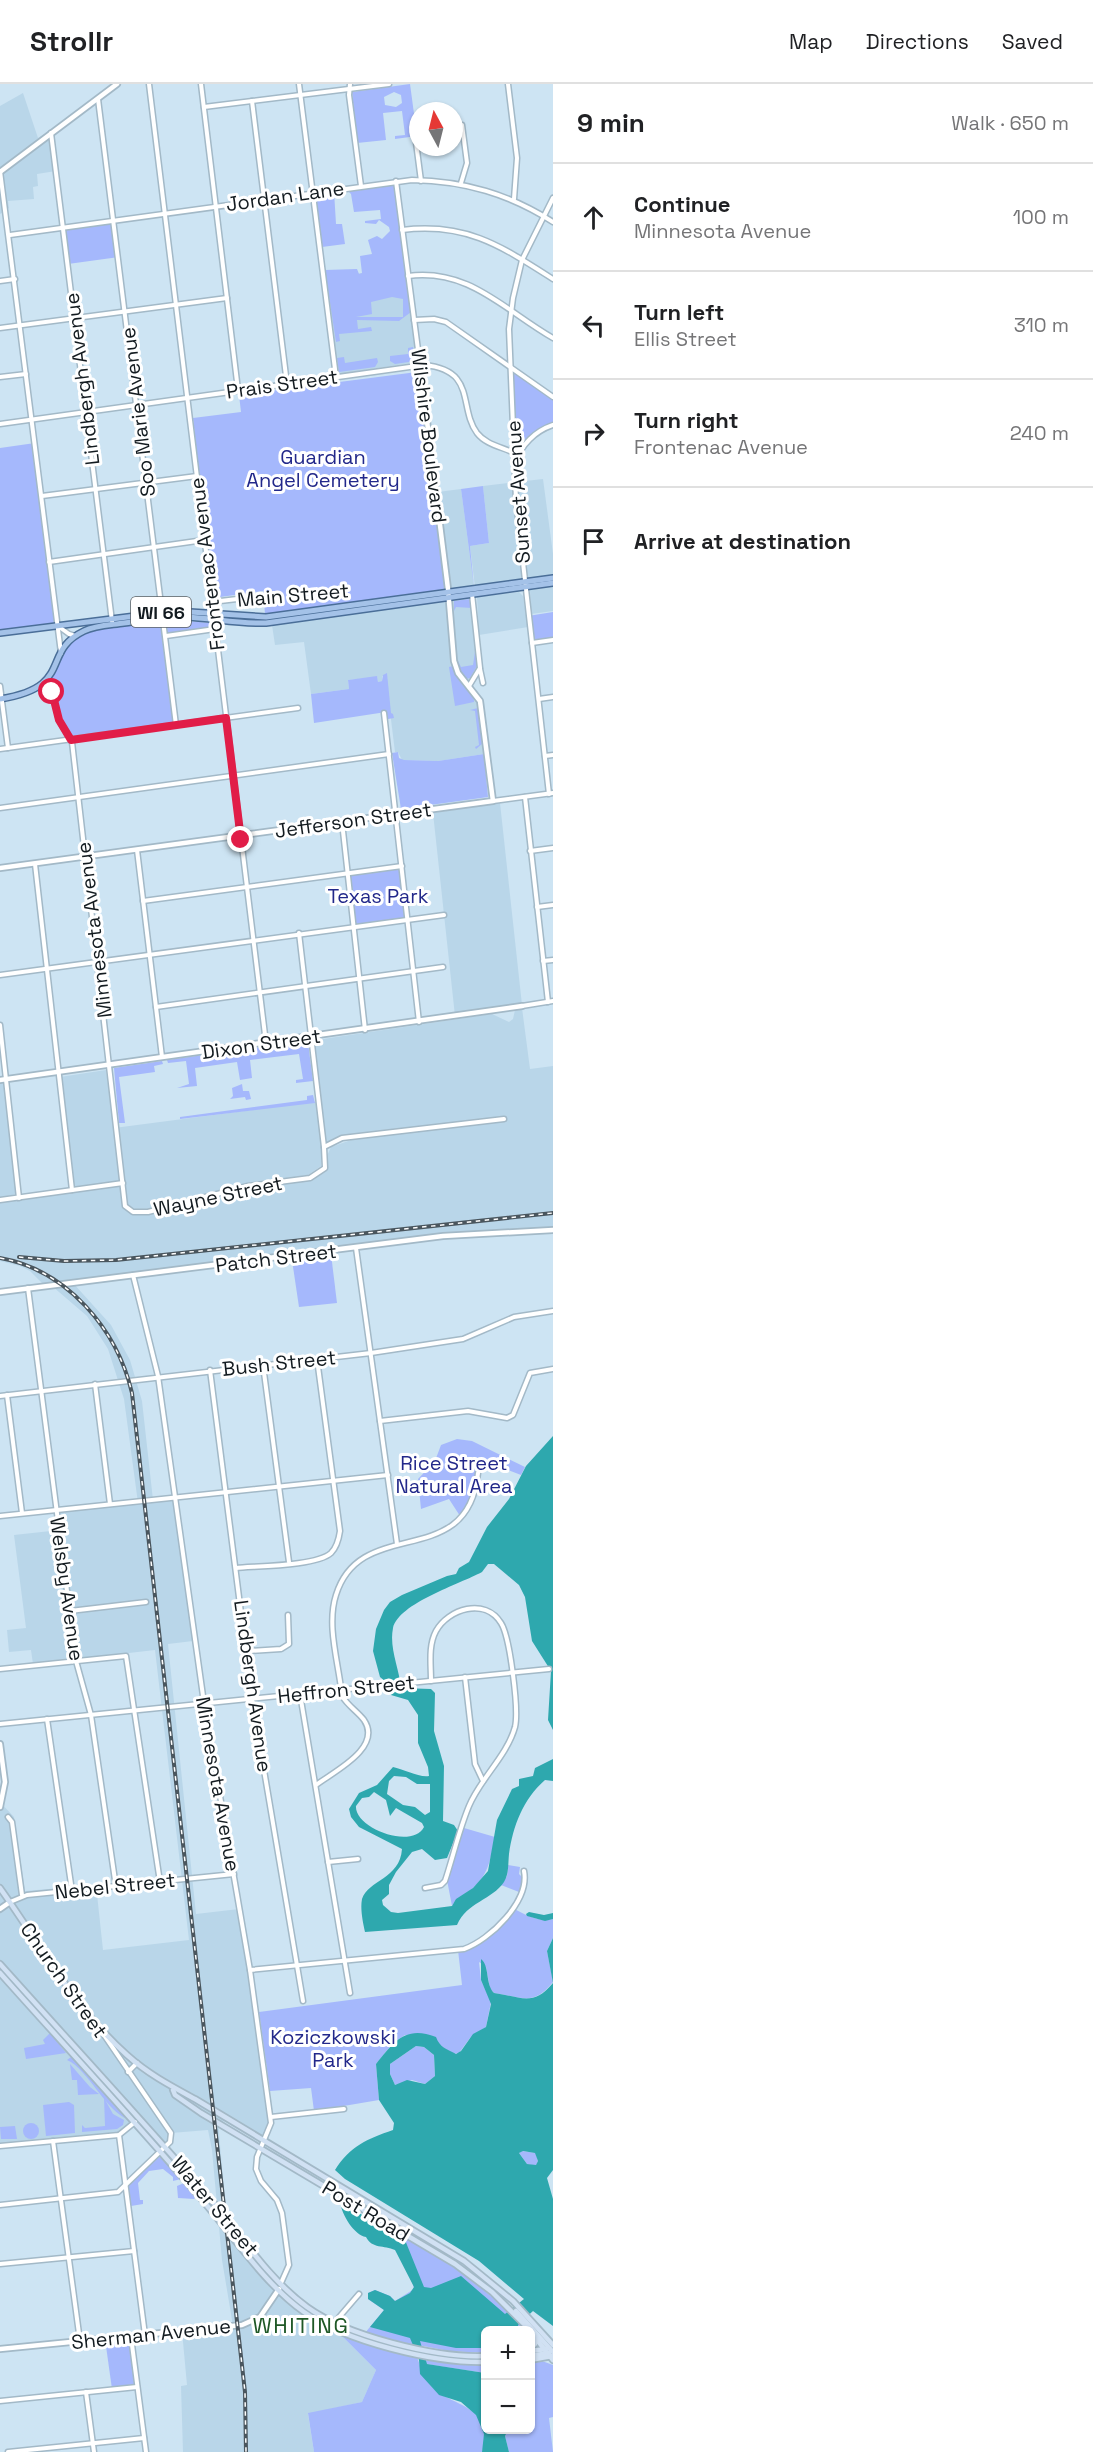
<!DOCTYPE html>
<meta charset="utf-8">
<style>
:root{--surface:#fff;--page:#f2f2f2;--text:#202124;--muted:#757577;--line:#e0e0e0}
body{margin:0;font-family:"Space Grotesk",sans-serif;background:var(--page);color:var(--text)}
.controls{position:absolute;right:18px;bottom:18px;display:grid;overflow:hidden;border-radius:9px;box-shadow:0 2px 4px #0004}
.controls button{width:54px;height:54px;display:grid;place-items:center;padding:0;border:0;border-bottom:2px solid var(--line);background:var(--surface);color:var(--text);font:30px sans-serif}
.compass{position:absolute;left:409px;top:18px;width:54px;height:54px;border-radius:50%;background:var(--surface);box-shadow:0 2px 4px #0004;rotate:353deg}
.stop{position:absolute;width:18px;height:18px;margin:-14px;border:4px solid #e11d48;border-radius:50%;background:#fff}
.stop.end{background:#e11d48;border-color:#fff;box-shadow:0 2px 6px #0008}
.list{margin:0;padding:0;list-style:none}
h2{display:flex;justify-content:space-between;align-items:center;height:78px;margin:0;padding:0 24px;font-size:26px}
h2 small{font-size:20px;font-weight:400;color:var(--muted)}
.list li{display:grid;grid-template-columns:39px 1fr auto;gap:18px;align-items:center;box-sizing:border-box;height:108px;padding:0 24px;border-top:2px solid var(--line)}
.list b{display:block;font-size:22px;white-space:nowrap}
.list p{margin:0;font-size:20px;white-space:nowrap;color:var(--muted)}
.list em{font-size:20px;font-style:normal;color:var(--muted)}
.icon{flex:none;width:33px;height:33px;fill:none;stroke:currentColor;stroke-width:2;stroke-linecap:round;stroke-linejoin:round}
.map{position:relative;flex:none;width:553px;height:2368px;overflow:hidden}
header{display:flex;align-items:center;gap:36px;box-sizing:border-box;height:84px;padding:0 30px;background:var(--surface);border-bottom:2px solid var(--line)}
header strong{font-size:28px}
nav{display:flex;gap:33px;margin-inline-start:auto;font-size:21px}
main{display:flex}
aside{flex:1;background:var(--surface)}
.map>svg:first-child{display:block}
</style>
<header>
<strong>Strollr</strong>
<nav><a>Map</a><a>Directions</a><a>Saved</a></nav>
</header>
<main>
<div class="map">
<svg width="553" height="2368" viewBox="0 0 553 2368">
<rect width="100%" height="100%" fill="#cde4f3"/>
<g fill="#b9d6e9">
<path d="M23,9l15,45 13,-8 5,41 -19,3 1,12 -5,1 1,12 -26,2 1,7 -9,6v-108z"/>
<path d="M405,183l12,95 -79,12 -12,-96z"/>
<path d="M543,395l10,75v22l-78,11 -5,-41 19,-3 -6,-57z"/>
<path d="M461,405l13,98 -20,3 -4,-5 -12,-93z"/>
<path d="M553,502v25l-22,3 -1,-24z"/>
<path d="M519,508l4,4 5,31 -49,8 -2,-38z"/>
<path d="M471,513l9,71 -13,19 11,16 6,51 -46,7 -36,-1 -4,-8h-3l-9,-73 2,-1 -6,-2v5l-4,1 -1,-5 -29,3 1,9 -38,5 -7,-52 -29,3 -3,-20z"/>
<path d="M500,719l22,202 -67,11 -22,-203z"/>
<path d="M522,924l8,61 23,-3v164l-71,3 -409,50 38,42 19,35 12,41 11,99 -5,2 25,-1 7,40 13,100 -25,3 28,270 43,-5 32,214 -7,19 -31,-20 -15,-1 9,107 51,62 14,13 44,27 40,40 -14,32 -54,12 6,38h-131l-2,-66 6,-1 -5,-54 51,-5 -11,-66 -10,-110 -4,-20 -37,3 -6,14 -165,-183v-162l14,15 11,74 71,-6 7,65 86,-10 -34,-290 -122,14 -2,-14 -22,2 -2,-22 19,-2 -12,-93 46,-5 -2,-16 3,-3 77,-8 -14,-104 -16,-50 -21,-33 -35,-30h-7l-15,-15 -10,-5 -20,-5v-61l123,-17 2,23 4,4 19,2 99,-26 63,-8 17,-11v-11l4,-9 20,-7v-3l101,-10 52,-9 -162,18 -21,9v21l-13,9 -62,9 -96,25 -14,1 -8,-5 -4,-25 -51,7 -13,-110 46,-7 8,58 206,-27 -6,-58 2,-3 176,-26 17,8 4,-3 2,-9z"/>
<path d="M0,998l4,2 12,110 -16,4z"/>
<path d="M0,1889l135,149 -16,13 -119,11z"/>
</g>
<g fill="#a5b8fc" fill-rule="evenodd">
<path d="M410,0l7,52 -22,3v-3l10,-1 -3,-24 -19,2 3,27 -29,3 -5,-51zM394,8l7,3 1,8 -6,4 -11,-2 -1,-8z"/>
<path d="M391,99l4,4 16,125 -12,9 -42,-1 1,9 13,-2 1,4 -33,3 1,7 -4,1 -11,-72 32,-1 2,5 3,-1 -2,-17 12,-2 -4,-14 9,-4 5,3 8,-8 -1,-4 -10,-7 -3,4 -11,-1v-2l16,-2 -1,-9 -26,2 -3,-18 -3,-3zM392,213l11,2v18h-47l16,-3 -1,-12z"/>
<path d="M334,107l2,33h6l3,20 -23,3 -6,-51z"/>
<path d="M114,136l5,37 -51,7 -3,-36z"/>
<path d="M413,263l2,14 -20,3 -5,-3v-5l18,-2v-6z"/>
<path d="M344,273l1,6 32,-5 1,4 -3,5 -36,5 -2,-14z"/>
<path d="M510,282l43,31v28c-20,8 -32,23 -39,43z"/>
<path d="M417,288l29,217 -181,25 -2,-23 -50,7 -20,-180 48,-6 -2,-17z"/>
<path d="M35,359l22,182 -57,8v-185z"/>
<path d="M483,402l6,57 -19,3 4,41 -13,-98z"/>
<path d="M470,515l2,9 -16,-1 -2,4v-10z"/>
<path d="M553,528v28l-21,3 -4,-27z"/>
<path d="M171,536l41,3v4l-43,6 -3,5 10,87 -106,14 -10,-19 -11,-39 18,-35 20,-15z"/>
<path d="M476,561l1,21 -7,12 -4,1 -5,-7 -4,-13 4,8 12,-2z"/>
<path d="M453,582c4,14 22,23 21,36l-19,4 -6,-39z"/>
<path d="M387,589l4,40 2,1 1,4 -6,1 -2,-7 -72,11 -3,-29 38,-5 -1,-9 29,-4 1,6 4,-1 1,-6z"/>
<path d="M478,624l4,36 -6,5 -1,-2 4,-2 -4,-34 -5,-1z"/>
<path d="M398,668l1,6 5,2 34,1 46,-7 4,43 -87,12 -9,-56z"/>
<path d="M402,782l6,53 -54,7 -6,-54z"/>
<path d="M306,957l2,2 5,38 -17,2v-3l7,-1 -4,-25 -49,6 2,18 -12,2 -3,-18 -42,6 2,18 -20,2 12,-4 -3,-23 -18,2 -1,-3z"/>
<path d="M162,977l1,3 -9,2 1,6 -36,5 6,46h-6l-5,-55z"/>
<path d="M242,1000l1,7h6l2,8 -5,1 -1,-3 -15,2 3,-3 -1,-8z"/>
<path d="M313,1011l2,8 -135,16v-2l127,-17v-4z"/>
<path d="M331,1170l6,49 -38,4 -7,-47z"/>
<path d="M457,1355l15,2 53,26 -4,8 -23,-9h-17l-13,39 -8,11 -11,-17 -28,10 -3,-30 17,-18 6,-16z"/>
<path d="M464,1744l31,9c-4,20 -6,37 -22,51 -8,7 -16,9 -21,18l-5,-26z"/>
<path d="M508,1781l12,2 -1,7 4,4 -4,14 -18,-7 6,-9z"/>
<path d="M513,1824c12,7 25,14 40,11v19l-6,13 6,31c-20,25 -31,15 -59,11l-4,-4 -4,-22 -7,-5 2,18 10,22 -5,25 -16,11 -11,15 -5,1 -15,-9 -34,-10 -12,8 -17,21 3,36 -65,11 -3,-23 -41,3 -11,-79 203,-27 -4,-35 21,-6z"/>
<path d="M50,1949l16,20 -40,6 -2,-11 21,-4 -2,-4z"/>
<path d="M416,1962l8,1 10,8 1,21 -10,8 -13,-4 -17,5 -5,-11v-10z"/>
<path d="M71,1973h2l55,62c-21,-6 -40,-50 -61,-59z"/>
<path d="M70,1980l20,23 9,7 -21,1 -1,-15h-5z"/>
<path d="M104,2014l9,16 11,6 -1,5 -6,4 -35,3v-7l3,3 20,-2z"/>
<path d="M69,2018l5,3 1,28 -29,3 -3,-31z"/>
<circle cx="31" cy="2047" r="8"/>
<path d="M15,2042l2,13h-16l-1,-12z"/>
<path d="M522,2067l14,2 2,8 -2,5 -9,-2 -8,-11z"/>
<path d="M160,2072l21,23 -8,2v-4l-10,-8 -14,2 -11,12 2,17h3v4l-12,2 -3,-21z"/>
<path d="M184,2099l12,14 -2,2 -16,-1 -1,-12z"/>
<path d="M405,2152c45,27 85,55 121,94h-41v23l-36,-2 -36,-7c4,12 8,28 16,39 15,24 69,19 53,69h-168l-6,-39 54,-11 14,-32 -40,-40 24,9 24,-29 -16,-11v-6l7,-3 15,6 5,5 19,-12 -11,-49z"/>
<path d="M131,2253l6,50 -25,2 -7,-50z"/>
<path d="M424,2271l61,7v11l-59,-9z"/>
<path d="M531,2277h11l11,4v52l-4,1 4,34h-44l-4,-16 3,-6h22z"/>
</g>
<g fill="#2ea8ae" fill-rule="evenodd">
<path d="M553,1352v294l-5,-10 3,-49 -19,-30 -7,-44 -6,-12 -25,-21h-6l-6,8c-22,12 -83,31 -89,56 -4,20 6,40 8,60l30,1 4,4 -1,38 10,35 -1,55 11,4 4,6 -11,27 -12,2 -13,-11 -10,3 -16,20 -7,13v9l-7,6 1,5 8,7 7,1 54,-7 4,-7 17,-11 15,-17 9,-51 15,-31 7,-3v-7l14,-3 2,-8 18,-9v22l-8,-1c-22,19 -32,46 -36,74 -1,9 0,20 -5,28 -12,18 -37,20 -47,43l-92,7c-2,-9 -5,-23 -3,-33 6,-19 38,-20 40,-50l-43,-22 -8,-10 -2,-8 10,-16 18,-8 16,-18c10,2 27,11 36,9l-1,-9 -10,-24v-28l-10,-15 -17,-5 -5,-13 -6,-5 -7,-26 3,-22 8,-19 6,-8 12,-7 45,-19 9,-2 3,-6 10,-6 18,-35 22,-28 17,-33zM394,1692l12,1 11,7h13v28l-5,3 -10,-8 -12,-2 -16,-11 2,-13zM374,1708l12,8 4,16 6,-8 26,15 2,4c-12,23 -70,1 -68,-21l6,-8 7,-1z"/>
<path d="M529,1828l15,3 9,-2v6l-8,2 -18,-5 -1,-2z"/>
<path d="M553,1854v232l-6,8 6,21v127l-20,-15 -15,14 1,5h-34v18h-29l-36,-7 7,23 58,9v57h23l-3,6 4,16h-27l2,-18 -8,-19 -15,-13 -22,-7 -19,-21 -1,-14 -9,-22 -40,-11 14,-17 -16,-11v-6l7,-3 15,6 5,5 15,-8 4,-6 -19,-37c-11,-5 -23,-1 -29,-13 -12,-2 -24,-22 -26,-35l65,38 19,47 7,1 30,-12 44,38 19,-15 -45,-38 -134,-82 -10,-9c15,-24 32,-31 58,-40l1,-7 -15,-23 -3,-36c18,-22 29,-39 60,-27 4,11 11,12 20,17l5,-3 12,-17 13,-7 5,-23 -10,-24v-21c9,7 4,25 13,34 28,4 39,14 59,-10l-6,-32zM416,1962l8,1 10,8 1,21 -10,8 -18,-4 -12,5 -5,-11v-10zM523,2067l12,2 3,8 -2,4 -9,-1 -8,-11z"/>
</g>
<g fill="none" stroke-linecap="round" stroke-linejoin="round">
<defs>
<g id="minor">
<path d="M149,0l117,959"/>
<path d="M201,0l37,306"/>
<path d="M299,0l37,293"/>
<path d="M350,0l-1,11 12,91"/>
<path d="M508,0l9,74 -3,41"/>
<path d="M98,15l78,626"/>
<path d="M252,17l35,283"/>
<path d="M204,23l185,-23"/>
<path d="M51,49l61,488"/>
<path d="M415,51l6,46"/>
<path d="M0,87l61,482"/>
<path d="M396,97l24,184"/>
<path d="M461,99l6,-20 -5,-38"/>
<path d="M402,146c64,-8 99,16 151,49"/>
<path d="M10,151l402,-55c53,1 97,14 141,42"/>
<path d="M408,192c61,-8 96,34 145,62"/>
<path d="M0,197l15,-2"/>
<path d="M414,236l20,-1 12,3 107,75"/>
<path d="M0,244l227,-30"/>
<path d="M0,293l26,-3"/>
<path d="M0,340l424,-59c53,5 34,42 53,68 10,13 28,14 41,22"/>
<path d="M515,379c6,-18 20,-32 38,-38"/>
<path d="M42,412l155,-20"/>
<path d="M49,478l155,-22"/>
<path d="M212,518l50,-6"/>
<path d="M58,542l11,8 6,2"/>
<path d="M166,552l49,-7"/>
<path d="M532,559l21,-3"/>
<path d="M480,585l3,14"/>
<path d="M45,600l7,8 7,28 13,22 53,464 8,6h15l100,-26 62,-8 15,-10 -1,-21 18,-9 162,-19"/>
<path d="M0,602l8,62"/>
<path d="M469,602l11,-18 -8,-74"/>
<path d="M539,615l14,-2"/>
<path d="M384,629l35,309"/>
<path d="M0,665l298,-41"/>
<path d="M545,672l8,-1"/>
<path d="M549,710l-33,-294 -7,-171 4,-31 9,-38 31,-62"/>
<path d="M525,713l23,205"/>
<path d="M493,717l60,-8"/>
<path d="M0,724l389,-54"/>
<path d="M342,738l23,208"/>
<path d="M137,766l25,207"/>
<path d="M530,767l23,-3"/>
<path d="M35,780l37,326"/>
<path d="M143,817l259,-35"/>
<path d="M537,823l16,-2"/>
<path d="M299,849l25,214"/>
<path d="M543,877l10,-1"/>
<path d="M0,891l444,-60"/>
<path d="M522,922l31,-5"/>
<path d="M156,923l287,-40"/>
<path d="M0,941l19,173"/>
<path d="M0,1116l123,-17"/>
<path d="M356,1164l41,296"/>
<path d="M133,1191l25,101 46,327 46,267 21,153 -14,34 -1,12 5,12 16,19 5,13 7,52 -8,18"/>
<path d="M28,1204l48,373 15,54 25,172"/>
<path d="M263,1281l26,197"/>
<path d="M210,1286l42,329 51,302"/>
<path d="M95,1300l15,120"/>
<path d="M7,1311l15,118"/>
<path d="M0,1312l371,-43 92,-14 51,-22 39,-6"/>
<path d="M380,1337l88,-10 39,7 6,-3 17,-42 23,-4"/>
<path d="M0,1432l388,-41"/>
<path d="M236,1484c21,-2 81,-2 95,-15 6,-6 8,-15 9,-22l-23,-172"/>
<path d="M70,1527l76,-9"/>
<path d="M248,1567l33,-2 8,-5 -1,-29"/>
<path d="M0,1585l126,-13 34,226"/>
<path d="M465,1593l10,87 8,17"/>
<path d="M300,1610l50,299"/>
<path d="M47,1635l25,172"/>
<path d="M0,1640l549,-55"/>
<path d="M316,1701c17,-13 67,-37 48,-65 -7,-9 -16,-14 -22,-24 -3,-32 -16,-70 -6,-101 25,-81 132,-22 142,-122"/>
<path d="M8,1733l4,5 10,73"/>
<path d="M328,1778l30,-3"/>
<path d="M425,1804l16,-3 4,-4c8,-24 14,-51 24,-75 11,-27 38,-50 46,-79 4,-17 -5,-90 -14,-104 -16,-26 -53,-14 -65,8 -8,15 -5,33 -5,50"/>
<path d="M10,1818l17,-7 207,-21"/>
<path d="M250,1886l214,-21c26,-9 66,-48 60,-78"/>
<path d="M128,1988l9,-9"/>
<path d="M271,2033l73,-8"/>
<path d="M119,2051l26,200"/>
<path d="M53,2057l27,200"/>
<path d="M0,2062l119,-11 16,-13"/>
<path d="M0,2121l118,-13 52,-50 1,-9 -69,-101"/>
<path d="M0,2180l134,-13"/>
<path d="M334,2239l25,-29"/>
<path d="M131,2253l15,115"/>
<path d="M86,2308l8,60"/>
<path d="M0,2317l137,-14"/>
<path d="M8,2368l136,-14"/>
</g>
<g id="tertiary">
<path d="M0,88l117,-88"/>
<path d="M0,784l493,-67 -13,-100 -22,-28 -4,-12 -6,-72 -28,-224"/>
<path d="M0,996l522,-74"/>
<path d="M0,1208l443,-56 110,-6"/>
<path d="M0,1660l5,38 -5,25"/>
<path d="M0,1825l10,-7"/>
<path d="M0,2265l242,-24 18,-8 19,-28"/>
</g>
<g id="secondary">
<path d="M0,1804c40,56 75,121 127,167 21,19 44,31 68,44l269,162 49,40 40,44"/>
<path d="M0,1880c69,77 139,153 207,231 32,37 60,83 100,112 40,29 129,51 178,49"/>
<path d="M0,1889c66,74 133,146 197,221 33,37 66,89 107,118 42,30 130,51 181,50"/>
<path d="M173,2006l2,5 26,18 254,151 37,28 38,38"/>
<path d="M516,2227l37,41"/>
<path d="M530,2247l23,29"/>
<path d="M530,2265l5,-5v-8"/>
<path d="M530,2267l17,-2"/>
<path d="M530,2272l19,-3"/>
<path d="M530,2276l22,-4"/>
</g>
<g id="primary">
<path d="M0,549l175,-22 91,6 287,-39"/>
<path d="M0,615c75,-12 40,-47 84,-68 12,-6 27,-6 40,-8 20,-3 40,-7 60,-6 28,1 54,7 82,6l287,-40"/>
</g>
</defs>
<use href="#minor" stroke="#a3b9c7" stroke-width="7"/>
<use href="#tertiary" stroke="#a3b9c7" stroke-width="8"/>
<use href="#secondary" stroke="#a3b9c7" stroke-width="8"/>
<use href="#primary" stroke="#4a6e98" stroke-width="8"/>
<use href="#minor" stroke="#fff" stroke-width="4"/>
<use href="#tertiary" stroke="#fff" stroke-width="4.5"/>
<use href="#secondary" stroke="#d1e1f3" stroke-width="4.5"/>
<use href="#primary" stroke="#a4c2e8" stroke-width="5"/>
<defs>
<g id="rail">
<path d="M19,1173l45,4 52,-1 437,-47"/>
<path d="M0,1174c67,12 117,71 132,135l113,999 1,60"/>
</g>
</defs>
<use href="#rail" stroke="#4a565e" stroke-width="4"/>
<use href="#rail" stroke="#fff" stroke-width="1.5" stroke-dasharray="4.5" stroke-linecap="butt"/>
</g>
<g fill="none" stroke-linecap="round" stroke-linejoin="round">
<path stroke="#e11d48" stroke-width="8" d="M52,608l7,28 12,20 155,-22 15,122"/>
</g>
<g text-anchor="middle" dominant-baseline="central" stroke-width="6" stroke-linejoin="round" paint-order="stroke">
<rect fill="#fff" stroke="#5a5f63" stroke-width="1.5" x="131" y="513" width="60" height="30" rx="4.5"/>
<g font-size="18" font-weight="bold" fill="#131b20">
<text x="161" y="528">WI 66</text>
</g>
<g font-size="20" fill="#131b20" stroke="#fff">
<text transform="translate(285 112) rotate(-8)">Jordan Lane</text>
<text transform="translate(82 295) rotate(-97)">Lindbergh Avenue</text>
<text transform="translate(282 300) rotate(-8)">Prais Street</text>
<text transform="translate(138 328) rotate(-97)">Soo Marie Avenue</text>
<text transform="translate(429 352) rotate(83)">Wilshire Boulevard</text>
<text transform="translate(518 408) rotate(-94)">Sunset Avenue</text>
<text transform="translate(207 480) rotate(-97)">Frontenac Avenue</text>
<text transform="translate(293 511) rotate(-5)">Main Street</text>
<text transform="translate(353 736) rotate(-8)">Jefferson Street</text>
<text transform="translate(94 846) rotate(-97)">Minnesota Avenue</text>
<text transform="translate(261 960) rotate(-8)">Dixon Street</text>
<text transform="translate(218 1112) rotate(-12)">Wayne Street</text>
<text transform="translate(276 1174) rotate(-7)">Patch Street</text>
<text transform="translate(279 1279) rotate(-6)">Bush Street</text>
<text transform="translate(67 1505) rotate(82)">Welsby Avenue</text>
<text transform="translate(253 1602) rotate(82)">Lindbergh Avenue</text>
<text transform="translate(346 1605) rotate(-6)">Heffron Street</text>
<text transform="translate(218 1700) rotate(80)">Minnesota Avenue</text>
<text transform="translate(115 1802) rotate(-6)">Nebel Street</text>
<text transform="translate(64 1896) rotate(55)">Church Street</text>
<text transform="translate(215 2122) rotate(50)">Water Street</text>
<text transform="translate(366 2127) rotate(31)">Post Road</text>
<text transform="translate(151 2250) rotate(-6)">Sherman Avenue</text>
</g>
<g font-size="20" fill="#22288a" stroke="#fff">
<text x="323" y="373">Guardian<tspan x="323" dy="23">Angel Cemetery</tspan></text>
<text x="378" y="812">Texas Park</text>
<text x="454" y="1379">Rice Street<tspan x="454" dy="23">Natural Area</tspan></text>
<text x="333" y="1953">Koziczkowski<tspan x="333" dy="23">Park</tspan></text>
</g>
<g font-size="22" letter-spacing="1.5" fill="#1f5826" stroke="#fff">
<text x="301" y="2241">WHITING</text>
</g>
</g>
</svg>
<div class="controls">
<button>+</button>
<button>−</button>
</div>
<svg class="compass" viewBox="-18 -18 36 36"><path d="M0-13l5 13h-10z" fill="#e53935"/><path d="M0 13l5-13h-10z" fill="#757577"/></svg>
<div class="stop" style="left:52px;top:608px"></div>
<div class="stop end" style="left:241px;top:756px"></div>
</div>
<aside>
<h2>9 min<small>Walk · 650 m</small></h2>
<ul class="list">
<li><svg class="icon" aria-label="ahead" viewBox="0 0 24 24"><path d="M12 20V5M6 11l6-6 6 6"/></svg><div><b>Continue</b><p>Minnesota Avenue</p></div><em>100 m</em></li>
<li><svg class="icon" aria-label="left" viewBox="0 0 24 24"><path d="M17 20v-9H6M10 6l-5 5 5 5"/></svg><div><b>Turn left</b><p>Ellis Street</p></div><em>310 m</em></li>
<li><svg class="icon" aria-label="right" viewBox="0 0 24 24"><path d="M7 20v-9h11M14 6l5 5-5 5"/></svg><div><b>Turn right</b><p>Frontenac Avenue</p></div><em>240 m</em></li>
<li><svg class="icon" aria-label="arrive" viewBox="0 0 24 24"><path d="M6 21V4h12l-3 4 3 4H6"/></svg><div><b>Arrive at destination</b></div></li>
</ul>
</aside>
</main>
